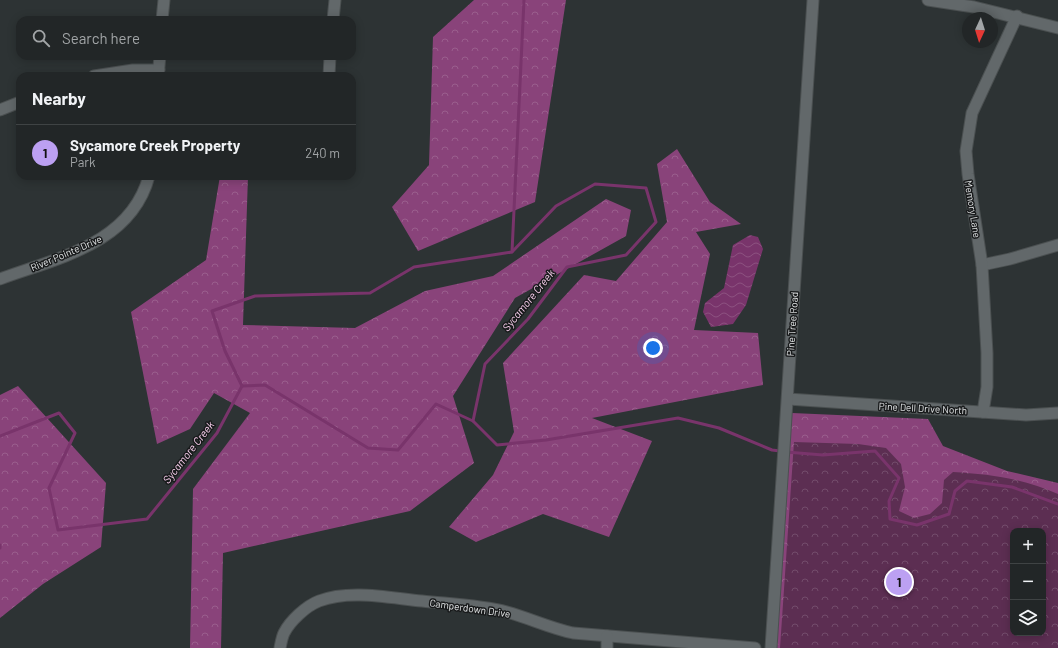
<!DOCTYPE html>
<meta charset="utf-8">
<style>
:root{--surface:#222627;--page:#2e3233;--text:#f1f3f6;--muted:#a2a5a7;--line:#3f4344;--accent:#bca0f2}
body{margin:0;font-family:Barlow,sans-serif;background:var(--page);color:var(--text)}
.controls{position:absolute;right:12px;bottom:12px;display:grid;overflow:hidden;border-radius:8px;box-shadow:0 2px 10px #0003}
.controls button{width:36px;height:36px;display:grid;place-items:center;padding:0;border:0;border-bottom:1px solid var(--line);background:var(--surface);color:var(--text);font:20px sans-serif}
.compass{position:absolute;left:962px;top:12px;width:36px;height:36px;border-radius:50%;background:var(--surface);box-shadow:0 2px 10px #0003;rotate:184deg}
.you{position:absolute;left:653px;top:348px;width:14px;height:14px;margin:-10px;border:3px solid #fff;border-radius:50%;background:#1a73e8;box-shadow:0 0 0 6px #1a73e833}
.badge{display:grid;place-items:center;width:26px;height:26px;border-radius:50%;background:var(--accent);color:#111;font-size:13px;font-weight:700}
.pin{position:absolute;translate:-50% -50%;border:2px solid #fff;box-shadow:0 1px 4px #0006}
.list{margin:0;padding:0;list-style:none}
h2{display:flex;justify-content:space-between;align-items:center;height:52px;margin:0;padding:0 16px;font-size:17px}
h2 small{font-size:13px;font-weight:400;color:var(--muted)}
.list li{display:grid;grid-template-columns:26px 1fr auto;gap:12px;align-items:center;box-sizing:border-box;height:56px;padding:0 16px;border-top:1px solid var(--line)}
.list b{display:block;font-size:15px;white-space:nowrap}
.list p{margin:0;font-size:13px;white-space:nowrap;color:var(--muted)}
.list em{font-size:13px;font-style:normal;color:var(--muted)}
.icon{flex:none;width:22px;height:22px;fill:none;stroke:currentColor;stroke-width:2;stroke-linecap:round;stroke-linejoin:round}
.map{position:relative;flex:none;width:1058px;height:648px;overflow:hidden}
.search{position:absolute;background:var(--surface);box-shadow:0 2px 10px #0003;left:16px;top:16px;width:340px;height:44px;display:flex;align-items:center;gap:10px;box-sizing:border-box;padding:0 14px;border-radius:12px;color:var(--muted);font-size:15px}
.panel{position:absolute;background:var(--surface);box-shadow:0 2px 10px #0003;left:16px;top:72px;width:340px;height:108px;border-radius:12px}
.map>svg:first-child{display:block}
</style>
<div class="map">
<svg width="1058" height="648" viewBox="0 0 1058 648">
<defs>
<pattern id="forest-crowns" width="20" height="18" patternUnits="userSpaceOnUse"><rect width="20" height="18" fill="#89437a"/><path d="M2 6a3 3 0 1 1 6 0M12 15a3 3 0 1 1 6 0" fill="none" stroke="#9a5e8d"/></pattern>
<pattern id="park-crowns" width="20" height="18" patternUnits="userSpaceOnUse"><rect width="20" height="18" fill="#5c2e52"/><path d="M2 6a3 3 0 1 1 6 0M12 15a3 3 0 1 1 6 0" fill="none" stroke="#734c6b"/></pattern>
<pattern id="water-waves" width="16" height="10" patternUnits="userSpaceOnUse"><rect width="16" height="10" fill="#79346b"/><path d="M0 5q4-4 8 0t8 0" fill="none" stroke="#8c5180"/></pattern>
</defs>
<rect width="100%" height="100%" fill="#2d3334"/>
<g fill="url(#forest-crowns)" fill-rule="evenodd">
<path d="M474,0h92l-31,202 -117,49 -26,-44 37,-42 4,-128z"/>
<path d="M677,149l33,53 31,22 -45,8 14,22 -16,76 64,3 5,52 -171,33 60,23 -43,96 -66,-23 -67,28 -27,-15 44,-52 21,-43 -11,-69 81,-88 32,6 51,-59 -10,-58z"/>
<path d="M220,176h28l-5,149 112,3 70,-37 68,-15 113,-77 25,11 -5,26 -111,62 -62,98 21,67 -64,48 -187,42 -2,95h-31l3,-159 57,-76 -36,-20 -24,36 -33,15 -26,-132 75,-52z"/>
<path d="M18,386l88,97 -5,64 -58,37 -43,34v-223z"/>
<path d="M792,413l136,6 15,27 64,25 51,12v165h-282zM1013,531h30v102h-30z"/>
</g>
<path fill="url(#park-crowns)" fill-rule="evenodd" d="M794,442l64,2 28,4 15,16 4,23 -6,24 15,7 16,-4 12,-11 2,-23 9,-8c37,2 72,7 105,22v154h-278zM1013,531h30v102h-30z"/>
<path fill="url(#water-waves)" d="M750,235l8,2 5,12 -17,56 -13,19 -22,3 -8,-15 2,-9 19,-15 9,-43z"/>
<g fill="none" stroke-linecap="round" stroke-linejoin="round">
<g stroke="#79346b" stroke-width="3">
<path d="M512,252l12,-252"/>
<path d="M242,386l23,-1 103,63 30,2 38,-46 37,17"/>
<path d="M0,436l59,-23 16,20 -26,55 9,42 89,-11 70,-86 25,-47 -17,-35 -13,-40 43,-15 115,-3 44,-26 98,-15 44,-46 39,-22 51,4 10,34 -30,33 -59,12 -39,52 -43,45 -12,57 24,24 49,-5 132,-22 41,10 53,22 8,1"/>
<path d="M786,452l37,3 52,-4 24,27 -10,23 1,18 27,6 32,-11 6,-23 12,-10 45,6 46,17"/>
<path d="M0,545v3"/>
</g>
<defs>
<g id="minor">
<path d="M928,0l46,7 84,21"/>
<path d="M162,20l2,-20"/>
<path d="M333,20l2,-20"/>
<path d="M94,76l39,-6h26"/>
<path d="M158,76l2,-20"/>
<path d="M329,76l1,-20"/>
<path d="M0,110l20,-8"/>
<path d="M982,265l28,-6 48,-14"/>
<path d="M0,279c57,-21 131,-35 149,-103"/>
<path d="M788,399l238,16 32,-2"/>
<path d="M983,412l4,-25v-34l-5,-88 -14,-91 -2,-23 6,-38 45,-97"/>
<path d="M280,648c1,-5 2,-11 4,-15 6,-12 22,-27 35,-32 31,-12 71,-3 103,0 28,3 58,4 85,11 22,6 43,16 66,21l182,15"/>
<path d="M607,648v-12"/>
<path d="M771,648l42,-648"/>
</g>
</defs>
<use href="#minor" stroke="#4b5051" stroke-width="13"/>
<use href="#minor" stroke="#62686a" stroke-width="11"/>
</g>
<g text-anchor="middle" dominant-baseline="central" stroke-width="3" stroke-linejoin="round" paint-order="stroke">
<g font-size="10" fill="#e4e7e8" stroke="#181a1b">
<text transform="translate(973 209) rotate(81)">Memory Lane</text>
<text transform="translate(66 253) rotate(-23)">River Pointe Drive</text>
<text transform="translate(792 324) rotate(-86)">Pine Tree Road</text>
<text transform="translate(923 408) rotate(3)">Pine Dell Drive North</text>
<text transform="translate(470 608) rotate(8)">Camperdown Drive</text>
</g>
<g font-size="11" font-style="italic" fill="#fad1ef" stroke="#181a1b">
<text transform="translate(528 300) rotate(-51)">Sycamore Creek</text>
<text transform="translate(188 452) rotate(-52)">Sycamore Creek</text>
</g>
</g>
</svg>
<div class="controls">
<button>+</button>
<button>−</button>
<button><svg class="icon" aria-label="layers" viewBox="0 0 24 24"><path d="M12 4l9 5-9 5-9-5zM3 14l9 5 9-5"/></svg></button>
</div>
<svg class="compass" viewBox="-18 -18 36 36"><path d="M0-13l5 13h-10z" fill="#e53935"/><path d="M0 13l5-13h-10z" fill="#a2a5a7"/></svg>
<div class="you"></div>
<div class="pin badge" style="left:899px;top:582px">1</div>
<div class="search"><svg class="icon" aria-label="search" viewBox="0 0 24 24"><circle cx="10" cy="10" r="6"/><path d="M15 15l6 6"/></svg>Search here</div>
<section class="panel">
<h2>Nearby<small></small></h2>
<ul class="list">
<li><span class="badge">1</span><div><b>Sycamore Creek Property</b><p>Park</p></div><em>240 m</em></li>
</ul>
</section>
</div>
